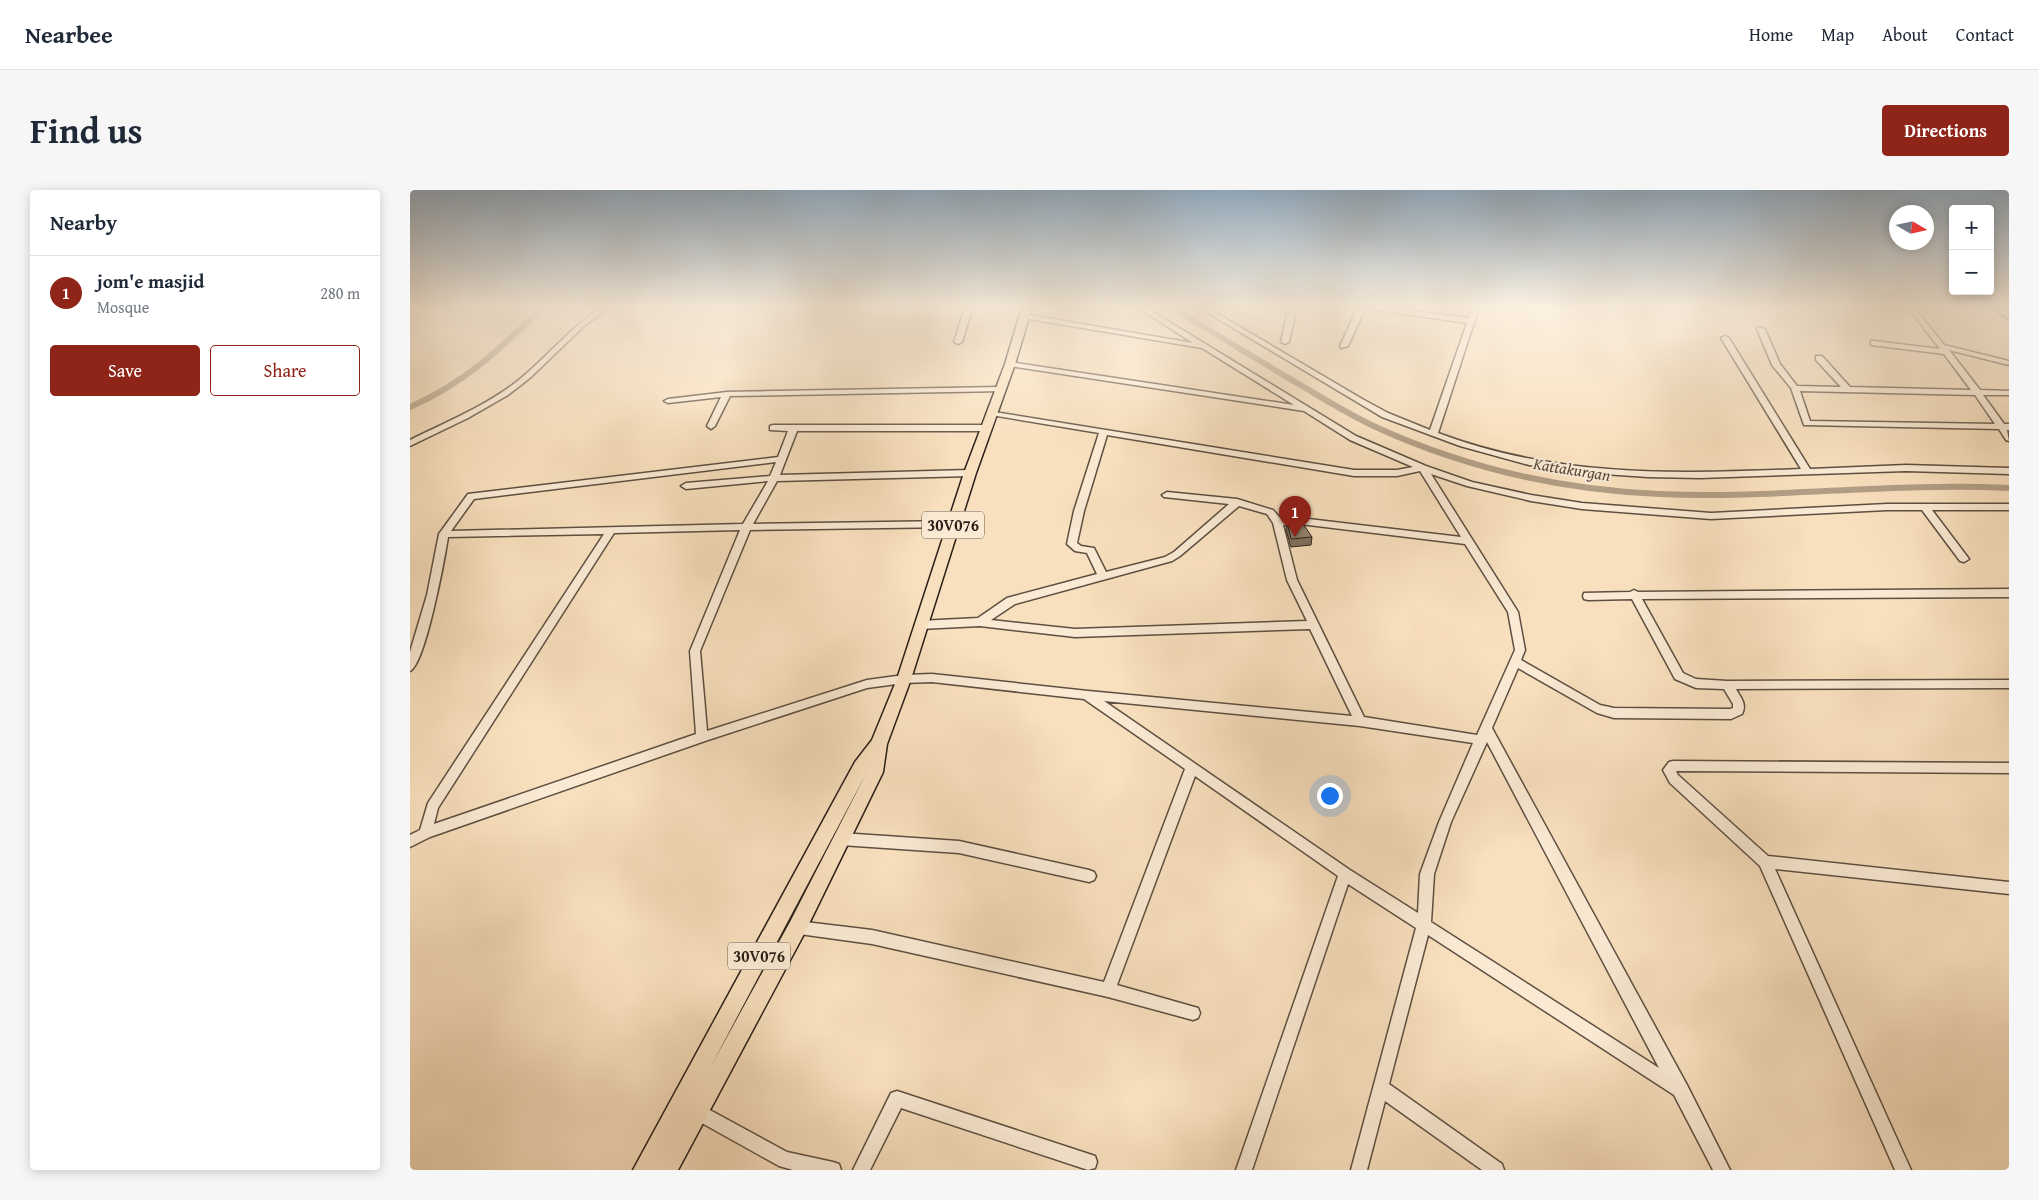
<!DOCTYPE html>
<meta charset="utf-8">
<style>
:root{--surface:#fff;--page:#f6f6f7;--text:#1f2937;--muted:#747a83;--line:#e0e1e3;--accent:#8f2418}
body{margin:0;font-family:"Gentium Book Plus",serif;background:var(--page);color:var(--text)}
.controls{position:absolute;right:15px;top:15px;display:grid;overflow:hidden;border-radius:5px;box-shadow:0 2px 12px #0003}
.controls button{width:45px;height:45px;display:grid;place-items:center;padding:0;border:0;border-bottom:1px solid var(--line);background:var(--surface);color:var(--text);font:25px sans-serif}
.compass{position:absolute;left:1479px;top:15px;width:45px;height:45px;border-radius:50%;background:var(--surface);box-shadow:0 2px 12px #0003;rotate:99deg}
.you{position:absolute;left:919px;top:605px;width:18px;height:18px;margin:-12px;border:4px solid #fff;border-radius:50%;background:#1a73e8;box-shadow:0 0 0 8px #1a73e833}
.badge{display:grid;place-items:center;width:32px;height:32px;border-radius:50%;background:var(--accent);color:#fff;font-size:16px;font-weight:700}
.pin{position:absolute;translate:-50% -41px;filter:drop-shadow(0 1px 2px #0008)}
.pin::after{content:'';position:absolute;top:26px;width:18px;height:15px;background:inherit;clip-path:polygon(0 0,100% 0,50% 100%)}
.list{margin:0;padding:0;list-style:none}
h2{display:flex;justify-content:space-between;align-items:center;height:65px;margin:0;padding:0 20px;font-size:21px}
h2 small{font-size:16px;font-weight:400;color:var(--muted)}
.list li{display:grid;grid-template-columns:32px 1fr auto;gap:15px;align-items:center;box-sizing:border-box;height:75px;padding:0 20px;border-top:1px solid var(--line)}
.list b{display:block;font-size:19px;white-space:nowrap}
.list p{margin:0;font-size:16px;white-space:nowrap;color:var(--muted)}
.list em{font-size:16px;font-style:normal;color:var(--muted)}
.actions{display:flex;gap:10px;padding:15px 20px}
.actions a{flex:1;padding:11px 0;border:1px solid var(--accent);border-radius:5px;text-align:center;font-size:18px;color:var(--accent)}
.actions .main{background:var(--accent);color:#fff}
.map{position:relative;flex:none;width:1599px;height:980px;overflow:hidden;border-radius:5px}
header{display:flex;align-items:center;gap:30px;box-sizing:border-box;height:70px;padding:0 25px;background:var(--surface);border-bottom:1px solid var(--line)}
header strong{font-size:24px}
nav{display:flex;gap:28px;margin-inline-start:auto;font-size:18px}
.intro{display:flex;align-items:center;justify-content:space-between;box-sizing:border-box;height:120px;padding:0 30px}
h1{margin:0;font-size:35px}
.button{padding:12px 22px;border-radius:5px;background:var(--accent);color:#fff;font-size:18px;font-weight:700}
main{display:flex;gap:30px;padding:0 30px}
aside{flex:1;background:var(--surface);border-radius:5px;box-shadow:0 2px 12px #0003}
.map>svg:first-child{display:block}
</style>
<header>
<strong>Nearbee</strong>
<nav><a>Home</a><a>Map</a><a>About</a><a>Contact</a></nav>
</header>
<div class="intro"><h1>Find us</h1><a class="button">Directions</a></div>
<main>
<aside>
<h2>Nearby<small></small></h2>
<ul class="list">
<li><span class="badge">1</span><div><b>jom'e masjid</b><p>Mosque</p></div><em>280 m</em></li>
</ul>
<div class="actions"><a class="main">Save</a><a>Share</a></div>
</aside>
<div class="map">
<svg width="1599" height="980" viewBox="0 0 1599 980">
<rect width="100%" height="100%" fill="#f8dfbd"/>
<filter id="stains"><feTurbulence type="fractalNoise" baseFrequency=".004" numOctaves="4"/><feColorMatrix values="0 0 0 0 .2 0 0 0 0 .09 0 0 0 0 .02 0 0 0 .5 -.17"/></filter>
<radialGradient id="worn" r=".72"><stop offset=".6" stop-color="#630" stop-opacity="0"/><stop offset="1" stop-color="#630" stop-opacity=".3"/></radialGradient>
<g fill="none" stroke-linecap="round" stroke-linejoin="round">
<g stroke="#b29e85" stroke-width="6">
<path d="M762,117c41,26 83,51 125,76 26,15 52,32 81,45 88,40 185,62 282,66 116,5 232,-12 349,-6"/>
<path d="M0,217c55,-24 91,-59 133,-100"/>
</g>
<defs>
<g id="minor">
<path d="M192,117h8l-26,19 -53,51 -23,18 -40,23 -58,28v-6c36,-18 73,-33 105,-57 31,-24 54,-55 87,-76z"/>
<path d="M555,117h8l-11,35 -4,2 -4,-2z"/>
<path d="M727,117h8l211,129 70,30 46,16 59,13 51,8 129,10 176,-9h122v6h-77l37,49 -5,3 -4,-1 -38,-51h-35l-176,9 -129,-10 -51,-8 -64,-15 -36,-12 87,138 7,38 -4,10 79,45 14,3 116,1 3,-1v-4l-9,-15 -28,-1 -21,-9 -43,-80 -44,1 -4,-1 -1,-3 1,-3 46,-1 4,-2 4,2 371,-3v8l-367,2 41,74 13,6 31,2 282,-1v8l-273,1c5,9 11,15 6,25l-11,5 -117,-1 -17,-5 -79,-45 -26,60 195,357 43,85h-17l-39,-75 -246,-160 -39,149 113,80 2,6h-22l-97,-69 -18,69h-16l65,-242 -68,-44 -96,286h-16l102,-294 -143,-100 -78,209 81,23 2,5 -2,5 -5,2 -85,-23 -236,-53 -80,-11 -2,-5 2,-5 5,-2 75,9 232,52 81,-213 -101,-70 -152,-17 -28,1 -37,5 -162,53 -275,96 -20,10v-12l10,-5 8,-27 176,-269 -156,3c-3,20 -23,129 -38,134v-19l17,-57 12,-61 29,-40 310,-37 10,-26 -18,-1v-4l3,-1h212l4,3 -4,3h-188l-17,44 190,-5 4,3 -4,3 -193,5 -24,43 200,-3 5,3 -5,3 -203,3 -50,121 7,80 160,-51 37,-5 28,-1 156,17 264,25 -42,-87 -235,8 -95,-11 -60,3 -5,-4 5,-4 58,-3 29,-20 90,-24 -10,-21 -12,-2 -8,-7 7,-33 25,-78 -108,-18 -4,-2 1,-2 366,59h43l16,-3 -63,-27 -46,-29 -294,-45 -4,-2 4,-2 284,43 -92,-57 -179,-30 -4,-2 4,-2 170,29zM697,245l247,41h43l23,-5 41,66 -161,-19 -19,1 -8,-9 -36,-11 -70,-7 -5,3 2,2 65,7 -55,48 -9,5 -59,15 -12,-24 -13,-2 -4,-3 7,-32zM366,272l-6,14 -84,7 -5,3 5,3 82,-8 -25,43 -292,7 23,-32zM829,316l28,8 6,9 14,57 20,41 -232,8 -84,-9 24,-16 157,-43 8,-5zM890,334l165,20 43,68 7,38 -38,85 -113,-18 -67,-137 -14,-55zM330,340l-50,121 6,83 -262,90 4,-16 176,-275zM694,511l256,25 113,17 -34,79 -19,52 -2,39 -68,-43zM1077,552l172,326 -228,-146 3,-48 17,-52z"/>
<path d="M788,117h8l158,93 24,13 42,17 37,-107 -96,-14 -4,-2h17l85,11 4,-11h6l-41,126c120,45 237,41 363,36l-80,-131 4,-2 4,2 81,131 96,-4 103,3v6l-103,-3 -206,7 -52,-1 -74,-5 -45,-7 -69,-19 -78,-29z"/>
<path d="M879,117h8l-8,35 -4,2 -4,-2z"/>
<path d="M948,117h8l-18,39 -7,2 -1,-2z"/>
<path d="M1498,117h6l30,38 65,16v4l-60,-15 31,40 29,1v4h-26l21,29h5v6h-2l2,11 -3,-1 -7,-11 -195,-4 -13,-37 -19,-23 -15,-36 1,-2 7,2 15,35 17,22 44,1 -25,-27v-4h6l28,31 121,3 -27,-36 -73,-9v-4h3l66,8zM1390,201l175,4 20,29 -185,-3z"/>
<path d="M590,197h3v4l-273,5 -15,30 -4,3 -4,-3 14,-29 -53,6 -4,-2 4,-2 59,-7z"/>
<path d="M1263,571l336,2v10l-333,-2 2,4 90,81 241,26v12l-234,-25 136,301h-16l-135,-304 -90,-83 -7,-13 6,-8z"/>
<path d="M431,643l118,8 130,29 5,2 2,4 -2,4 -5,2 -130,-29 -118,-8 -5,-2 -1,-4 1,-4z"/>
<path d="M487,901l192,63 6,2 2,6 -2,6 -7,2 -187,-62 -31,62h-17l38,-77z"/>
<path d="M287,913l90,49 46,10 6,2 2,6h-48l-14,-4 -88,-49 -2,-6 2,-6z"/>
</g>
<g id="major">
<path d="M612,117h10l-17,57 -39,109 -65,206 -24,65 -4,28 -79,162 -126,236h-45l222,-408 17,-22 25,-61 67,-206 41,-109zM457,582l-77,150 -80,146z"/>
<path d="M1581,117h11l7,5v7z"/>
</g>
</defs>
<use href="#minor" stroke="#5d4f41" stroke-width="3"/>
<use href="#major" stroke="#291f18" stroke-width="3"/>
<use href="#minor" fill="#faead4" fill-rule="evenodd"/>
<use href="#major" fill="#f8dfbd" fill-rule="evenodd"/>
</g>
<path fill="#80715f" stroke="#291f18" d="M877,332l25,15 -1,8 -20,2 -5,-17z"/>
<path fill="#95836e" stroke="#291f18" d="M891,331l11,16 -21,2 -4,-17z"/>
<linearGradient id="sky" x2="0" y2="1"><stop stop-color="#92abc0"/><stop offset="0.46" stop-color="#fcf1e1"/><stop offset="1" stop-color="#fcf1e1" stop-opacity="0"/></linearGradient>
<rect width="1599" height="254" fill="url(#sky)"/>
<g text-anchor="middle" dominant-baseline="central" stroke-width="4" stroke-linejoin="round" paint-order="stroke">
<g font-size="16" font-style="italic" fill="#594b3e" stroke="#faead4">
<text transform="translate(1162 279) rotate(9)">Kattakurgan</text>
</g>
<g fill="#faead4" stroke="#685c50" stroke-width="1">
<rect x="512" y="321.5" width="62" height="27" rx="4"/>
<rect x="318" y="752.5" width="62" height="27" rx="4"/>
</g>
<g font-size="16" font-weight="bold" fill="#291f18">
<text x="543" y="335">30V076</text>
<text x="349" y="766">30V076</text>
</g>
</g>
<rect width="100%" height="100%" filter="url(#stains)"/>
<rect width="100%" height="100%" fill="url(#worn)"/>
</svg>
<div class="controls">
<button>+</button>
<button>−</button>
</div>
<svg class="compass" viewBox="-18 -18 36 36"><path d="M0-13l5 13h-10z" fill="#e53935"/><path d="M0 13l5-13h-10z" fill="#747a83"/></svg>
<div class="you"></div>
<div class="pin badge" style="left:885px;top:347px">1</div>
</div>
</main>
